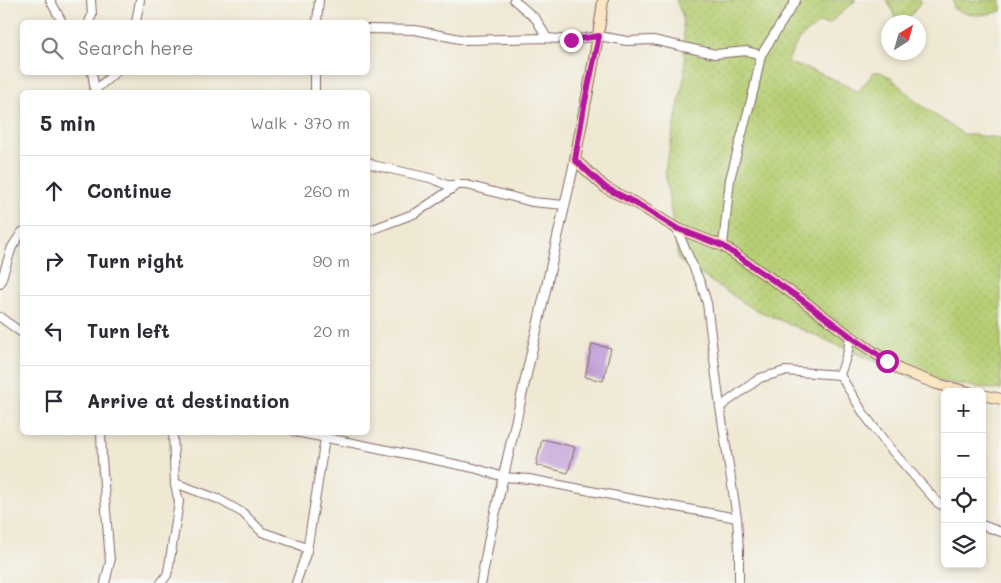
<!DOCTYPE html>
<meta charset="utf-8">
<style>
:root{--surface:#fff;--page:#f2f2f3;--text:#2b2b33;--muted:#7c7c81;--line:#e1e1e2}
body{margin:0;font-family:Mali,sans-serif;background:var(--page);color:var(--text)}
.controls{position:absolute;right:15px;bottom:15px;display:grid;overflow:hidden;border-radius:8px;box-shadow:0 2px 8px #0003}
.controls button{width:45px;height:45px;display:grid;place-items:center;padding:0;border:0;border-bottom:1px solid var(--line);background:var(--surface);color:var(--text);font:25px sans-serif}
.compass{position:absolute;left:881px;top:15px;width:45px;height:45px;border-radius:50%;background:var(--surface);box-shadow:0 2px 8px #0003;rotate:37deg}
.stop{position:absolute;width:15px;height:15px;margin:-11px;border:4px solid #b5179e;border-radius:50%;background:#fff}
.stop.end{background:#b5179e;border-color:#fff;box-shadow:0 1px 5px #0008}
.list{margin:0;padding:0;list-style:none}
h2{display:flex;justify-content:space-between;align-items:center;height:65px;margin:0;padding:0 20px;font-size:21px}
h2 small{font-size:16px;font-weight:400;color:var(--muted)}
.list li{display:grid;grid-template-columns:32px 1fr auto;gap:15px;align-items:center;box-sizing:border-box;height:70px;padding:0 20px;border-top:1px solid var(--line)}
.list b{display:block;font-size:19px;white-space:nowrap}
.list em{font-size:16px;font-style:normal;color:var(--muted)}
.icon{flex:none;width:28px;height:28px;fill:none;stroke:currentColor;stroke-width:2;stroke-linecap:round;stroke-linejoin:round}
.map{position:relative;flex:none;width:1001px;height:583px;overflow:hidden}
.search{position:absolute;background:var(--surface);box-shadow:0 2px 8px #0003;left:20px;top:20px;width:350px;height:55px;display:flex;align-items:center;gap:12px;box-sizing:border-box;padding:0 18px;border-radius:8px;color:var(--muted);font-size:19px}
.panel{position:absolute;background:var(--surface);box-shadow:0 2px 8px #0003;left:20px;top:90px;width:350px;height:345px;border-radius:8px}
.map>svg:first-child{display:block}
</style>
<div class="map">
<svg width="1001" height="583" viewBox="0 0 1001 583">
<defs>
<pattern id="grass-dots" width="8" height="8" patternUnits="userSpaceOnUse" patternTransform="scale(1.25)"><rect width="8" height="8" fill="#b6ce73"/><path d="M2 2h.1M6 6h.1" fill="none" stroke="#9eb064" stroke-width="1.8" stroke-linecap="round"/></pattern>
</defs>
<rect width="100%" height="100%" fill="#f6f6f2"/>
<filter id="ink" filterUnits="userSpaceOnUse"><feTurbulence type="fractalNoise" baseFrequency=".02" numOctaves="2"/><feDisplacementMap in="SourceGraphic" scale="10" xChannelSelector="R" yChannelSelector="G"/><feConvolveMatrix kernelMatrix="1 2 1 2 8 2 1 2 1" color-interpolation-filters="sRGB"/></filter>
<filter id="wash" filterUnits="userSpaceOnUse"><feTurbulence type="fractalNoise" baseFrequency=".0096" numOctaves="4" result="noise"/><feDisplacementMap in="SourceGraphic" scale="20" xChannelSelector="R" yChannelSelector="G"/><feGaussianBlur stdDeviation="1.12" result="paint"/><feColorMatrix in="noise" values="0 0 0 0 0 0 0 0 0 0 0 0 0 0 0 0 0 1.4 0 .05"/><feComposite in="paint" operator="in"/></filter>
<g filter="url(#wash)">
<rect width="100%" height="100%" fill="#efe8d3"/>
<g fill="url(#grass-dots)" stroke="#80764f">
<path d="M676,0h180l-27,24 -10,-1 -21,17 -11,23c26,6 48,16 71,29l16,-20h6l10,5 28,26 45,31 38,4v252l-88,-12 -161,-70 -74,-48 -13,-89 20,-98 -2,-56z"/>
<path d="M886,0h35c-5,10 -12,22 -25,22l-4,-13z"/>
<path d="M953,0h48v11c-19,5 -29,6 -47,-2z"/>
</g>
<g id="blocks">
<g fill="#bf9dd8">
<path d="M592,344l19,4 -8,33 -18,-4z"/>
<path d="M542,439l33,8 -7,26 -32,-8z"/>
</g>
</g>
</g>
<g filter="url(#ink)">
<use href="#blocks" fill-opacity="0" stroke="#846566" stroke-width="1"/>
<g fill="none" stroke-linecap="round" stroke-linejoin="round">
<defs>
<g id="minor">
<path d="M50,0l12,22"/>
<path d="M514,0l22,19 11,19"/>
<path d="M89,22l3,-7 -1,-15"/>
<path d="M136,22l4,-22"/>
<path d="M317,22l2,-22"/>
<path d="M368,29l47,1 50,10 82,-2 24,2 28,-4 28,5 26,-1 62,14 32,-3 14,4"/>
<path d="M92,72l3,20"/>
<path d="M94,91l22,-19"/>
<path d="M315,92v-20"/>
<path d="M368,162l5,3 57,13 17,7h20l65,17 33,3"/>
<path d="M676,228l25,56 6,19 13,104 17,111 2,32v33"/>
<path d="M368,231l48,-18 40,-27"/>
<path d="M723,246l7,-67 24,-90 7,-34 35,-55"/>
<path d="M0,284l12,-37 10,-15"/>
<path d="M0,317l22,16"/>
<path d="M840,375l24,39 24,32 50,57 7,4"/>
<path d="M720,407l40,-29 25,-7 55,4 8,-24 2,-15"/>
<path d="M101,432l1,27 8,103 -5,21"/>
<path d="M295,432l63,12 116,24 30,9 25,2 98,19 110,20"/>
<path d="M175,483l43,16 25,14 19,19 33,11 12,6"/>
<path d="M982,525l19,7"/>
<path d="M161,583l6,-8 2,-9 10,-64 -4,-17 -2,-53"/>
<path d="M296,583l11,-32 19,-119"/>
</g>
<path id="tertiary" d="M481,583l8,-43 86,-380"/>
<g id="secondary">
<path d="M603,0c-6,54 -19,107 -28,160l31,28 33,17 37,23 47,18 79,54 48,36 50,34 37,14 32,8"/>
<path d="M982,395l19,4"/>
</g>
</defs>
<use href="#minor" stroke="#846566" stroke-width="10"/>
<use href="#tertiary" stroke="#846566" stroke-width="11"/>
<use href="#secondary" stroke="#846566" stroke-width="12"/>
<use href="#minor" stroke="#fff" stroke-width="8"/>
<use href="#tertiary" stroke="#fff" stroke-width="9"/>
<use href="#secondary" stroke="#fbe6c4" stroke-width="10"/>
</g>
</g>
<g fill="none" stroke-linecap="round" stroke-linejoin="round" filter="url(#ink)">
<path stroke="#b5179e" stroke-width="6" d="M571,40l28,-4 -15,70 -9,54 31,28 33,17 37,23 47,18 79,54 48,36 37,25"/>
</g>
</svg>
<div class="controls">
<button>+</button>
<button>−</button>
<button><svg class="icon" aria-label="locate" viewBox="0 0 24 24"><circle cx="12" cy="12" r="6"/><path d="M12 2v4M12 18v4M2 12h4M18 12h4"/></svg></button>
<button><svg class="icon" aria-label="layers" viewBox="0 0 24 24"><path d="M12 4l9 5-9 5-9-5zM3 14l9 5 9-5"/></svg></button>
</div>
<svg class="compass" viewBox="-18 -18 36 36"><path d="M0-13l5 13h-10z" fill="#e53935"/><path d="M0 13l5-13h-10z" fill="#7c7c81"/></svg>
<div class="stop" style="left:887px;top:361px"></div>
<div class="stop end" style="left:571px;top:40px"></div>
<div class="search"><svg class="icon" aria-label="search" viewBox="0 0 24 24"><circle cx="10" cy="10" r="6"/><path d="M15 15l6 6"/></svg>Search here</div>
<section class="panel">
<h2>5 min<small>Walk · 370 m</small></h2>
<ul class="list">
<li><svg class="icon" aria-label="ahead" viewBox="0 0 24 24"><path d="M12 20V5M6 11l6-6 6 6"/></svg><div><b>Continue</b></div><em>260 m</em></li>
<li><svg class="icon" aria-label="right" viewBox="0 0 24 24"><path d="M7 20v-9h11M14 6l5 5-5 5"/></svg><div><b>Turn right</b></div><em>90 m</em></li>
<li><svg class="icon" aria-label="left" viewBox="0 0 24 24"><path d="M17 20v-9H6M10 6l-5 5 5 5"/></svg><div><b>Turn left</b></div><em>20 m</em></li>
<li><svg class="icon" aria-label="arrive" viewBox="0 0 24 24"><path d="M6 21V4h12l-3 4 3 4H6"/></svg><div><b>Arrive at destination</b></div></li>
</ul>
</section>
</div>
